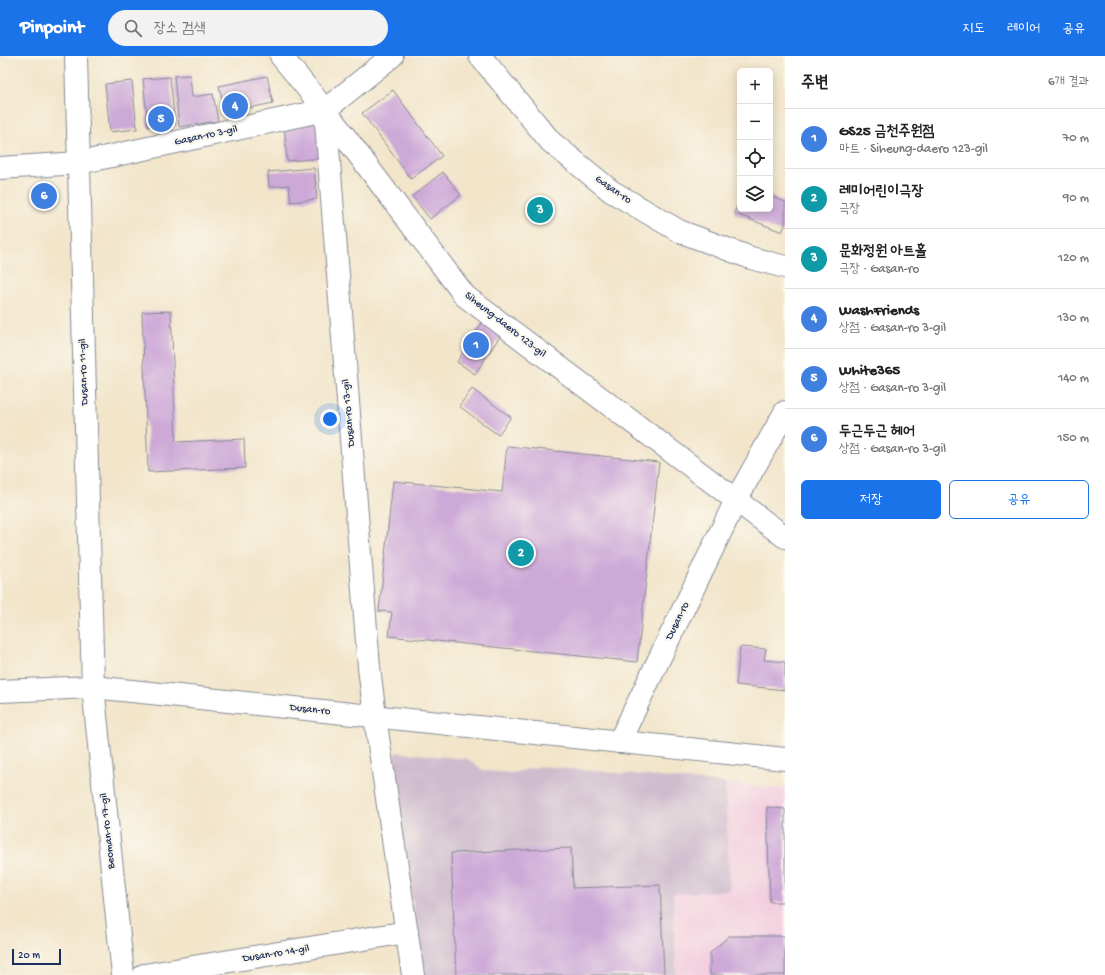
<!DOCTYPE html>
<html lang="ko">
<meta charset="utf-8">
<style>
:root{--surface:#fff;--page:#f2f2f2;--text:#222;--muted:#767676;--line:#e0e0e0;--accent:#1a73e8}
body{margin:0;font-family:"Gochi Hand","Poor Story",sans-serif;background:var(--page);color:var(--text)}
.controls{position:absolute;right:12px;top:12px;display:grid;overflow:hidden;border-radius:6px;box-shadow:0 2px 10px #0003}
.controls button{width:36px;height:36px;display:grid;place-items:center;padding:0;border:0;border-bottom:1px solid var(--line);background:var(--surface);color:var(--text);font:20px sans-serif}
.scale{position:absolute;left:12px;bottom:10px;width:49px;box-sizing:border-box;padding-left:4px;border:2px solid #1b2f5e;border-top:0;font-size:11px;line-height:14px;white-space:nowrap;color:#1b2f5e;-webkit-text-stroke:3px #fbf7ec;paint-order:stroke}
.you{position:absolute;left:330px;top:363px;width:14px;height:14px;margin:-10px;border:3px solid #fff;border-radius:50%;background:#1a73e8;box-shadow:0 0 0 6px #1a73e833}
.badge{display:grid;place-items:center;width:26px;height:26px;border-radius:50%;background:var(--accent);color:#fff;font-size:13px;font-weight:700}
.pin{position:absolute;translate:-50% -50%;border:2px solid #fff;box-shadow:0 1px 4px #0006}
.list{margin:0;padding:0;list-style:none}
h2{display:flex;justify-content:space-between;align-items:center;height:52px;margin:0;padding:0 16px;font-size:17px}
h2 small{font-size:13px;font-weight:400;color:var(--muted)}
.list li{display:grid;grid-template-columns:26px 1fr auto;gap:12px;align-items:center;box-sizing:border-box;height:60px;padding:0 16px;border-top:1px solid var(--line)}
.list b{display:block;font-size:15px;white-space:nowrap}
.list p{margin:0;font-size:13px;white-space:nowrap;color:var(--muted)}
.list em{font-size:13px;font-style:normal;color:var(--muted)}
.actions{display:flex;gap:8px;padding:12px 16px}
.actions a{flex:1;padding:9px 0;border:1px solid var(--accent);border-radius:6px;text-align:center;font-size:14px;color:var(--accent)}
.actions .main{background:var(--accent);color:#fff}
.icon{flex:none;width:22px;height:22px;fill:none;stroke:currentColor;stroke-width:2;stroke-linecap:round;stroke-linejoin:round}
.map{position:relative;flex:none;width:785px;height:919px;overflow:hidden}
header{display:flex;align-items:center;gap:24px;box-sizing:border-box;height:56px;padding:0 20px;background:var(--accent);color:#fff}
header strong{font-size:19px}
nav{display:flex;gap:22px;margin-inline-start:auto;font-size:14px}
.search{width:280px;height:36px;background:var(--page);display:flex;align-items:center;gap:10px;box-sizing:border-box;padding:0 14px;border-radius:22px;color:var(--muted);font-size:15px}
main{display:flex}
aside{flex:1;background:var(--surface)}
.map>svg:first-child{display:block}
</style>
<header>
<strong>Pinpoint</strong>
<div class="search"><svg class="icon" aria-label="search" viewBox="0 0 24 24"><circle cx="10" cy="10" r="6"/><path d="M15 15l6 6"/></svg>장소 검색</div>
<nav><a>지도</a><a>레이어</a><a>공유</a></nav>
</header>
<main>
<div class="map">
<svg width="785" height="919" viewBox="0 0 785 919">
<rect width="100%" height="100%" fill="#fbf7ec"/>
<filter id="ink" filterUnits="userSpaceOnUse"><feTurbulence type="fractalNoise" baseFrequency=".025" numOctaves="2"/><feDisplacementMap in="SourceGraphic" scale="8" xChannelSelector="R" yChannelSelector="G"/><feConvolveMatrix kernelMatrix="1 2 1 2 8 2 1 2 1" color-interpolation-filters="sRGB"/></filter>
<filter id="wash" filterUnits="userSpaceOnUse"><feTurbulence type="fractalNoise" baseFrequency=".012" numOctaves="4" result="noise"/><feDisplacementMap in="SourceGraphic" scale="16" xChannelSelector="R" yChannelSelector="G"/><feGaussianBlur stdDeviation="0.9" result="paint"/><feColorMatrix in="noise" values="0 0 0 0 0 0 0 0 0 0 0 0 0 0 0 0 0 1.4 0 .05"/><feComposite in="paint" operator="in"/></filter>
<g filter="url(#wash)">
<rect width="100%" height="100%" fill="#f2e5ca"/>
<path fill="#f3cfdf" d="M725,727l60,6v186h-109l-3,-82 57,-3z"/>
<path fill="#cfbdce" d="M396,696l72,7 16,12 29,2 28,-7 184,17 5,107 -57,4 3,81h-252l-32,-209z"/>
<g id="blocks">
<g fill="#cda9d8">
<path d="M190,19l2,22 21,-3 5,27 -39,6 -5,-51z"/>
<path d="M267,20l6,27 -48,10 -6,-27z"/>
<path d="M170,21l5,48 -27,2 -5,-48z"/>
<path d="M132,25l5,48 -27,3 -5,-48z"/>
<path d="M393,34l49,66 -31,23 -49,-66z"/>
<path d="M312,64l9,4 3,34 -37,3 -3,-38z"/>
<path d="M314,112l3,31 -26,3 -2,-17 -20,2 -1,-15z"/>
<path d="M443,116l18,23 -31,24 -18,-23z"/>
<path d="M770,140l15,6v23l-3,7 -48,-19 6,-15v11h30z"/>
<path d="M171,255l5,131 68,-3 1,29 -97,4 -6,-160z"/>
<path d="M483,265l19,12 -27,41 -18,-12z"/>
<path d="M472,333l39,28 -13,18 -39,-29z"/>
<path d="M507,390l152,16 -22,200 -248,-26 3,-24 -13,-1 14,-130 109,11z"/>
<path d="M740,591l26,2 -2,11 21,2v28l-49,-5z"/>
<path d="M767,751l18,2v93h-15z"/>
<path d="M571,792l2,40 87,-3 4,90h-208l-5,-122z"/>
<path d="M729,880h56v39h-75v-22z"/>
</g>
</g>
</g>
<g filter="url(#ink)">
<use href="#blocks" fill-opacity="0" stroke="#868a94" stroke-width="1"/>
<g fill="none" stroke-linecap="round" stroke-linejoin="round">
<defs>
<g id="minor">
<path d="M76,0l17,631 30,288"/>
<path d="M281,0l44,54 140,186 320,241"/>
<path d="M325,54l44,557 6,50 38,258"/>
<path d="M0,112l79,-5 246,-53 67,-54"/>
<path d="M0,635l93,-4 692,72"/>
<path d="M619,686l117,-242 49,-88"/>
<path d="M144,919l263,-43"/>
</g>
<path id="major" d="M480,0l71,86 60,49 68,40 72,27 34,9"/>
</defs>
<use href="#minor" stroke="#868a94" stroke-width="24"/>
<use href="#major" stroke="#868a94" stroke-width="24"/>
<use href="#minor" stroke="#fff" stroke-width="22"/>
<use href="#major" stroke="#fff" stroke-width="22"/>
</g>
</g>
<g text-anchor="middle" dominant-baseline="central" stroke-width="4" stroke-linejoin="round" paint-order="stroke">
<g font-size="11" fill="#1b2f5e" stroke="#fbf7ec">
<text transform="translate(206 80) rotate(-12)">Gasan-ro 3-gil</text>
<text transform="translate(613 134) rotate(35)">Gasan-ro</text>
<text transform="translate(505 269) rotate(38)">Siheung-daero 123-gil</text>
<text transform="translate(84 316) rotate(-92)">Dusan-ro 11-gil</text>
<text transform="translate(349 357) rotate(-95)">Dusan-ro 13-gil</text>
<text transform="translate(678 565) rotate(-64)">Dusan-ro</text>
<text transform="translate(310 654) rotate(6)">Dusan-ro</text>
<text transform="translate(108 775) rotate(-96)">Beoman-ro 17-gil</text>
<text transform="translate(276 898) rotate(-9)">Dusan-ro 14-gil</text>
</g>
</g>
</svg>
<div class="controls">
<button>+</button>
<button>−</button>
<button><svg class="icon" aria-label="locate" viewBox="0 0 24 24"><circle cx="12" cy="12" r="6"/><path d="M12 2v4M12 18v4M2 12h4M18 12h4"/></svg></button>
<button><svg class="icon" aria-label="layers" viewBox="0 0 24 24"><path d="M12 4l9 5-9 5-9-5zM3 14l9 5 9-5"/></svg></button>
</div>
<div class="scale">20 m</div>
<div class="you"></div>
<div class="pin badge" style="left:476px;top:289px;background:#3f7fe0">1</div>
<div class="pin badge" style="left:521px;top:497px;background:#0f9aa8">2</div>
<div class="pin badge" style="left:540px;top:154px;background:#0f9aa8">3</div>
<div class="pin badge" style="left:235px;top:50px;background:#3f7fe0">4</div>
<div class="pin badge" style="left:161px;top:63px;background:#3f7fe0">5</div>
<div class="pin badge" style="left:44px;top:140px;background:#3f7fe0">6</div>
</div>
<aside>
<h2>주변<small>6개 결과</small></h2>
<ul class="list">
<li><span class="badge" style="background:#3f7fe0">1</span><div><b>GS25 금천주원점</b><p>마트 · Siheung-daero 123-gil</p></div><em>70 m</em></li>
<li><span class="badge" style="background:#0f9aa8">2</span><div><b>레미어린이극장</b><p>극장</p></div><em>90 m</em></li>
<li><span class="badge" style="background:#0f9aa8">3</span><div><b>문화정원 아트홀</b><p>극장 · Gasan-ro</p></div><em>120 m</em></li>
<li><span class="badge" style="background:#3f7fe0">4</span><div><b>WashFriends</b><p>상점 · Gasan-ro 3-gil</p></div><em>130 m</em></li>
<li><span class="badge" style="background:#3f7fe0">5</span><div><b>White365</b><p>상점 · Gasan-ro 3-gil</p></div><em>140 m</em></li>
<li><span class="badge" style="background:#3f7fe0">6</span><div><b>두근두근 헤어</b><p>상점 · Gasan-ro 3-gil</p></div><em>150 m</em></li>
</ul>
<div class="actions"><a class="main">저장</a><a>공유</a></div>
</aside>
</main>
